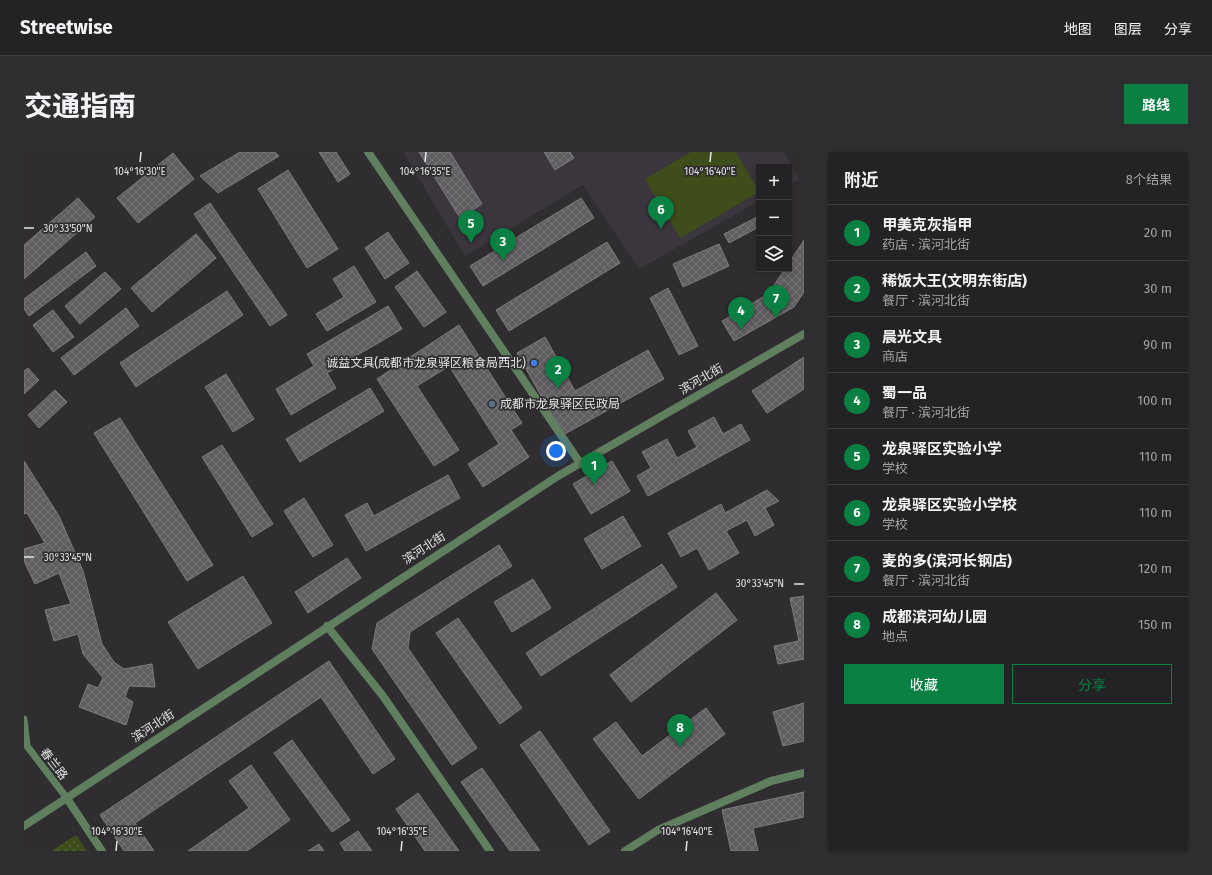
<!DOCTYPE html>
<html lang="zh">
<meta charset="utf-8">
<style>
:root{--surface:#232224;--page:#2f2f31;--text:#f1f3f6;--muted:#a3a4a6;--line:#403f41;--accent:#0b8043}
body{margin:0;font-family:"Fira Sans","Noto Sans SC",sans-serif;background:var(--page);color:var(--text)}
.controls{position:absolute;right:12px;top:12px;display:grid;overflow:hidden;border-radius:0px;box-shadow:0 2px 6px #0003}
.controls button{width:36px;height:36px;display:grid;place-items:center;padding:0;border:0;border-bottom:1px solid var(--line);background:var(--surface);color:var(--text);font:20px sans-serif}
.you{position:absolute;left:532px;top:299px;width:14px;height:14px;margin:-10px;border:3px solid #fff;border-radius:50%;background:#1a73e8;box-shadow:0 0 0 6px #1a73e833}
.badge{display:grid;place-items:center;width:26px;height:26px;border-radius:50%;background:var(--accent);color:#fff;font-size:13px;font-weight:700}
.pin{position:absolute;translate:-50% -33px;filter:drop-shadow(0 1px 2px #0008)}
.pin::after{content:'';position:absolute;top:21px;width:14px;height:12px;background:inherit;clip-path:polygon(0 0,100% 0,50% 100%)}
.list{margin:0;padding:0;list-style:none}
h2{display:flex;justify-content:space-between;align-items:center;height:52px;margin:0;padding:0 16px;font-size:17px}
h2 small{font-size:13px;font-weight:400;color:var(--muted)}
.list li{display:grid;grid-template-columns:26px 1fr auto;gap:12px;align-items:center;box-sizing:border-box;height:56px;padding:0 16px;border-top:1px solid var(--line)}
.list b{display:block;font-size:15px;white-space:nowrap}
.list p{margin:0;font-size:13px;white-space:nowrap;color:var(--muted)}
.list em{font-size:13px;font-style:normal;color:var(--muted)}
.actions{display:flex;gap:8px;padding:12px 16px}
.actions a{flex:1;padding:9px 0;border:1px solid var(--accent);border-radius:0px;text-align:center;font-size:14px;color:var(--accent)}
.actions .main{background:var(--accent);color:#fff}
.icon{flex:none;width:22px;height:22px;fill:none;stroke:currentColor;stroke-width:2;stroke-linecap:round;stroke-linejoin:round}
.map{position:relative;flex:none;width:780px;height:699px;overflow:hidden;border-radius:0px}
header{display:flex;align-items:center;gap:24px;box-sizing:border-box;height:56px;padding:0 20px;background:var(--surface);border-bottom:1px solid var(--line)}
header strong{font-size:19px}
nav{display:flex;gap:22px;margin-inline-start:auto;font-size:14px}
.intro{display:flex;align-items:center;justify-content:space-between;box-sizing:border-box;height:96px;padding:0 24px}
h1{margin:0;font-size:28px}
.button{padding:10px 18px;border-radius:0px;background:var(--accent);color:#fff;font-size:14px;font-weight:700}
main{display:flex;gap:24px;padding:0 24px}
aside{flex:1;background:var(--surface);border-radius:0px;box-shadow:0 2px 6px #0003}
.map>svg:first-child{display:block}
</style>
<header>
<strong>Streetwise</strong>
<nav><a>地图</a><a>图层</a><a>分享</a></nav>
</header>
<div class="intro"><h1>交通指南</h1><a class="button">路线</a></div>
<main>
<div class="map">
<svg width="780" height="699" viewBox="0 0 780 699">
<defs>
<pattern id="park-dots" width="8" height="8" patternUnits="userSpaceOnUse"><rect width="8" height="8" fill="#3f4d1b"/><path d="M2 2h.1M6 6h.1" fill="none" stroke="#5b663c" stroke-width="1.8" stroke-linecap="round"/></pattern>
<pattern id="building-cross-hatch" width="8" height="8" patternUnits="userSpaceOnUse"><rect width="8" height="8" fill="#605d61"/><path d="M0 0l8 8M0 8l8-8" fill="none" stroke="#777478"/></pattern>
</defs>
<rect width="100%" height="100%" fill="#2f2d30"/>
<path fill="#3b353d" d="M379,0h381l15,27 -10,6v-18h-30v34l-120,68 -56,-84 -118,71z"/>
<path fill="#3f4d1b" d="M667,0h45l23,40 -79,46 -35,-59z"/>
<path fill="url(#park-dots)" d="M52,683l11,16h-36z"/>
<g fill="url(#building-cross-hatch)" stroke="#7e7b7e">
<path d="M216,0h35l4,4 -61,37 -18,-17z"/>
<path d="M295,0h17l14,22 -12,8z"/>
<path d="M395,0h31l32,52 -22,14z"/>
<path d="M520,0h26l4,6 -19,12z"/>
<path d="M149,1l21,26 -56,44 -21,-25z"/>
<path d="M264,18l50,79 -31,19 -49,-79z"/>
<path d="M54,46l17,19 -71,62v-34z"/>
<path d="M557,46l13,20 -111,68 -13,-20z"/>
<path d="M186,51l77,112 -17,11 -76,-112z"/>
<path d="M735,64v11l-30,16 -5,-9z"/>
<path d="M364,80l21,31 -24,16 -20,-31z"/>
<path d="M172,82l20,24 -64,54 -21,-24z"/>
<path d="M780,88v52l-10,15 -60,34 -12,-20 46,-27 17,-25h4v-6z"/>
<path d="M583,90l13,21 -111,68 -13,-21z"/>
<path d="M695,92l10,22 -46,21 -10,-23z"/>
<path d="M62,100l10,14 -67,50 -5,-7v-10z"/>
<path d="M330,114l22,36 -49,29 -11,-17 28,-17 -11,-18z"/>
<path d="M393,119l29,41 -22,15 -29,-40z"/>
<path d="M81,120l16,17 -41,35 -15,-18z"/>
<path d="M644,136l30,58 -19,9 -29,-57z"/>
<path d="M203,139l16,24 -107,72 -16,-24z"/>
<path d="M364,154l14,23 -75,44 9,15 -45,27 -15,-26 38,-23 -7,-12z"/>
<path d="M102,156l13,18 -65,49 -13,-17z"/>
<path d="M29,158l21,27 -21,15 -20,-27z"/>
<path d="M435,173l63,98 -11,7 18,27 -46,30 -15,-23 31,-20 -50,-78 -32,20 42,64 -25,16 -57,-87z"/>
<path d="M521,185l30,54 73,-41 16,29 -101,56 -46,-82z"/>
<path d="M780,205v32l-37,24 -15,-22z"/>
<path d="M4,216l11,12 -15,14v-23z"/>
<path d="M202,222l28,45 -21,13 -28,-45z"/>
<path d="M346,236l14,23 -84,51 -14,-23z"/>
<path d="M31,238l12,12 -28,26 -11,-13z"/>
<path d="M690,265l9,17 18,-10 9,16 -102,56 -11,-20 14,-8 -9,-16 25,-13 10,19 20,-11 -9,-16z"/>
<path d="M96,266l93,147 -26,16 -93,-148z"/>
<path d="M198,293l51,79 -21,13 -50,-80z"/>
<path d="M0,309l35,55 24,55 19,73 12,18 10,7 28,-5 3,23 -26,-1 -4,11 8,5 -7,23 -47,-18 9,-23 10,4 5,-10 -20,-24 -5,-20 -24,7 -9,-31 26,-6 -12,-31 -24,11 -11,-23v-12l21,-6 -18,-30 -3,1z"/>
<path d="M588,309l18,30 -39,23 -18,-30z"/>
<path d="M424,323l12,23 -94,53 -21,-36 22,-12 7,13z"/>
<path d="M743,338l12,11 -14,7 9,17 -19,11 -8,-16 -21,11 13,22 -30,17 -12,-22 -16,9 -13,-24 53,-29 4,9z"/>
<path d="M280,346l29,47 -20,12 -29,-46z"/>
<path d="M599,364l18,30 -39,23 -18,-30z"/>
<path d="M475,393l13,21 -102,66 -2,16 69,100 -25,17 -80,-116 5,-26z"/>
<path d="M323,406l14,20 -53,35 -13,-21z"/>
<path d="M638,412l15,23 -136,89 -15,-23z"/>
<path d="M219,424l29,47 -74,46 -30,-47z"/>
<path d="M509,427l18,29 -39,24 -18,-30z"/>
<path d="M692,441l21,27 -106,82 -21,-27z"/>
<path d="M780,444v63l-26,5 -4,-18 25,-5 -9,-43z"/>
<path d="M434,466l64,90 -22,16 -64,-91z"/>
<path d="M305,509l66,98 -22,15 -52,-77 -186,126 19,28h-30l-24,-36z"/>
<path d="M780,551v38l-21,5 -10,-34z"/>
<path d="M682,556l19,26 -86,65 -46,-60 23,-17 26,34z"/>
<path d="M516,579l70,100 -21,14 -69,-100z"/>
<path d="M268,588l58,80 -18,12 -58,-79z"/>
<path d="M227,613l39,55 -43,31h-59l61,-43 -20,-27z"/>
<path d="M458,616l58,83h-30l-49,-69z"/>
<path d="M780,640v25l-51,11 5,23h-27l-9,-41z"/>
<path d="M394,641l41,58h-34l-29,-42z"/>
<path d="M334,679l14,20h-27l-5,-8z"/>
<path d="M295,692l5,7h-16z"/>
</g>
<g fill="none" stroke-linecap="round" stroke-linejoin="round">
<path stroke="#5f7f5e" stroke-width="7" d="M0,567l3,27 39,51"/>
<g stroke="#5f7f5e" stroke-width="8">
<path d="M344,0l212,311"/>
<path d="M303,474l56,70 107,155"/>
<path d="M42,645l36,54"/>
<path d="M0,674l534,-350 246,-142"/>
<path d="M601,699l33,-21 113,-49 33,-8"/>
</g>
</g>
<path fill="none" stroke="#e4e3e5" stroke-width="1.5" d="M116,10l1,-10M401,10l1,-10M686,10l1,-10M0,76h10M0,405h10M770,432h10M92,699l1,-10M377,699l1,-10M662,699l1,-10"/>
<circle fill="#3f7fe0" stroke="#2f2d30" stroke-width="1.5" cx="510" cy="211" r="4"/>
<circle fill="#5c6f8a" stroke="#2f2d30" stroke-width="1.5" cx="468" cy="252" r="4"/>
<g text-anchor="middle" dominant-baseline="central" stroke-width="3.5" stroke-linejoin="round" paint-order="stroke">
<g font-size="12" fill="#e4e3e5" stroke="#2f2d30" text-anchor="end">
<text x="502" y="211">诚益文具(成都市龙泉驿区粮食局西北)</text>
<text x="476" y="252" text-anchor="start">成都市龙泉驿区民政局</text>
</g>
<g font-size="12" fill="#e4e3e5" stroke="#2f2d30">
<text transform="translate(677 227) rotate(-30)">滨河北街</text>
<text transform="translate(400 396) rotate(-33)">滨河北街</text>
<text transform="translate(129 574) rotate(-33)">滨河北街</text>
<text transform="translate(30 612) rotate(52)">春兰路</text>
</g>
</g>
<g font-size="10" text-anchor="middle" fill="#e4e3e5" stroke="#2f2d30" stroke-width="3.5" stroke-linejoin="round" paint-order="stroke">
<text x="116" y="23">104°16'30"E</text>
<text x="401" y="23">104°16'35"E</text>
<text x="686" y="23">104°16'40"E</text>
<text x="44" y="80">30°33'50"N</text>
<text x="44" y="409">30°33'45"N</text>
<text x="736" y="435">30°33'45"N</text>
<text x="93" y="683">104°16'30"E</text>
<text x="378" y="683">104°16'35"E</text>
<text x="663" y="683">104°16'40"E</text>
</g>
</svg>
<div class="controls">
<button>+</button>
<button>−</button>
<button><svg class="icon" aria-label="layers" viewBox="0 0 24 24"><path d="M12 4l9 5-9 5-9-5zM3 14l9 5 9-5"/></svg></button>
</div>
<div class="you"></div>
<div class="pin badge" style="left:570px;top:333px">1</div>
<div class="pin badge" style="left:534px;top:237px">2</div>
<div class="pin badge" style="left:479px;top:109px">3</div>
<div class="pin badge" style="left:717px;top:178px">4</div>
<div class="pin badge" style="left:447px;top:91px">5</div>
<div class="pin badge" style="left:637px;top:77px">6</div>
<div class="pin badge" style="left:752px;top:166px">7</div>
<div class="pin badge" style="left:656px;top:595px">8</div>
</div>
<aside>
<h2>附近<small>8个结果</small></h2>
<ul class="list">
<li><span class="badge">1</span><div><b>甲美克灰指甲</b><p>药店 · 滨河北街</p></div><em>20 m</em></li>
<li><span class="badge">2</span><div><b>稀饭大王(文明东街店)</b><p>餐厅 · 滨河北街</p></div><em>30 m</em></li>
<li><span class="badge">3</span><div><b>晨光文具</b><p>商店</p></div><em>90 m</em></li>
<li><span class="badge">4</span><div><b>蜀一品</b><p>餐厅 · 滨河北街</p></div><em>100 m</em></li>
<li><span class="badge">5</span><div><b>龙泉驿区实验小学</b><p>学校</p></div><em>110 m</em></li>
<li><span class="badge">6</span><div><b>龙泉驿区实验小学校</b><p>学校</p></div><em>110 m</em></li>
<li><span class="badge">7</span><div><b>麦的多(滨河长钢店)</b><p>餐厅 · 滨河北街</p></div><em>120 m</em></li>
<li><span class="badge">8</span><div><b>成都滨河幼儿园</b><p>地点</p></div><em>150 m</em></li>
</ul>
<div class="actions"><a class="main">收藏</a><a>分享</a></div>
</aside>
</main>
